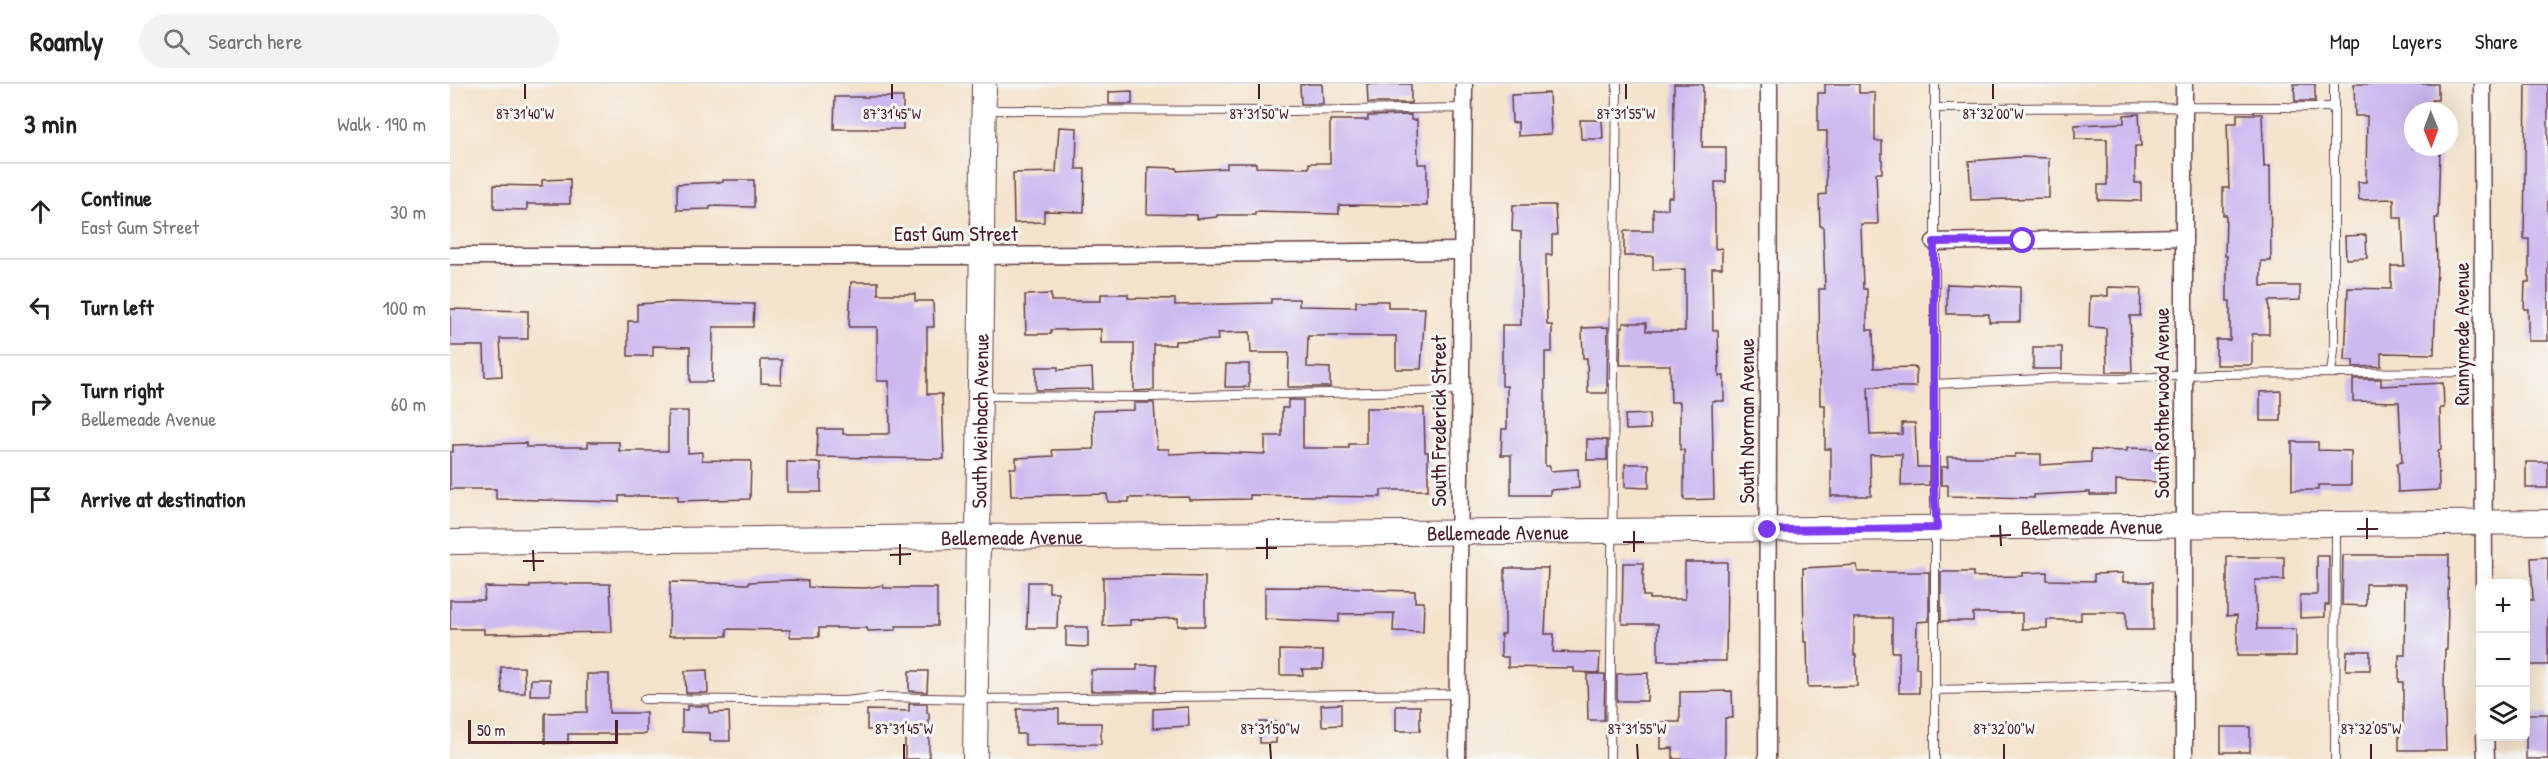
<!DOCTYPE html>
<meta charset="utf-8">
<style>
:root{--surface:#fff;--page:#f2f2f2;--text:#202124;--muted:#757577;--line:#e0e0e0}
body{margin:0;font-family:"Patrick Hand",sans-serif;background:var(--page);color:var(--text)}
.controls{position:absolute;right:18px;bottom:18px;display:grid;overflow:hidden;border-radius:9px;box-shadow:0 6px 24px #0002}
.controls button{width:54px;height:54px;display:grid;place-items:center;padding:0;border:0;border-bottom:2px solid var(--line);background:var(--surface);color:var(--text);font:30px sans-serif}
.compass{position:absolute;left:1954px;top:18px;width:54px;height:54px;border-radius:50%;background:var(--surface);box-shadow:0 6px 24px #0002;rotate:179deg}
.scale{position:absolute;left:18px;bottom:15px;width:150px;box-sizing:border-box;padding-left:6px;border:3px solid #4a1f2b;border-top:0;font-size:16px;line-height:21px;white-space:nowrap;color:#4a1f2b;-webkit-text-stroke:4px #f6f6f2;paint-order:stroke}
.stop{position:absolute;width:18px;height:18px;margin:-14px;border:4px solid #7c3aed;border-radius:50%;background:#fff}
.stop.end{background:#7c3aed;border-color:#fff;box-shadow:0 2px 6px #0008}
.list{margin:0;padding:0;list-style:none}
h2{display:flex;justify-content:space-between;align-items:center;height:78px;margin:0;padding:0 24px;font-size:26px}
h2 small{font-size:20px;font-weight:400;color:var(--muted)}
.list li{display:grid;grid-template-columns:39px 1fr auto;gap:18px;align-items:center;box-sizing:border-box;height:96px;padding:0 24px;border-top:2px solid var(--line)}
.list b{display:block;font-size:22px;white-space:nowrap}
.list p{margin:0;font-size:20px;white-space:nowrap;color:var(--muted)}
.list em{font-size:20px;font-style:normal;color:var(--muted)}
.icon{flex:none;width:33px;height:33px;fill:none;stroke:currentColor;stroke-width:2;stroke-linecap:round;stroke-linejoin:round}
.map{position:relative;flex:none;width:2098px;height:675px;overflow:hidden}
header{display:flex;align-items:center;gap:36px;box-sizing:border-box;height:84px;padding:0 30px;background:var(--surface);border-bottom:2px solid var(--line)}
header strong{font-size:28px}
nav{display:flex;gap:33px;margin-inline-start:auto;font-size:21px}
.search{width:420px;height:54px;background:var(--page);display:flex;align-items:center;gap:15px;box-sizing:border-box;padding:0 21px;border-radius:33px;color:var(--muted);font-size:22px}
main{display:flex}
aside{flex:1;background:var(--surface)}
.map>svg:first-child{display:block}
</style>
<header>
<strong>Roamly</strong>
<div class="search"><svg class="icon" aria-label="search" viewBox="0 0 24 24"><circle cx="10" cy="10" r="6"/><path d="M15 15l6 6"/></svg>Search here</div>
<nav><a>Map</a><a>Layers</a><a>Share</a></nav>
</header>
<main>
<aside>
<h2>3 min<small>Walk · 190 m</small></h2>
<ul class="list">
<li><svg class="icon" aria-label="ahead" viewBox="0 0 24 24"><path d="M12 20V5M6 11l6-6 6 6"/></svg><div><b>Continue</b><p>East Gum Street</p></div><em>30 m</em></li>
<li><svg class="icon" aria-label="left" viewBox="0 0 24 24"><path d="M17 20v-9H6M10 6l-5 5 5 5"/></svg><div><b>Turn left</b></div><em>100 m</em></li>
<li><svg class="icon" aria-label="right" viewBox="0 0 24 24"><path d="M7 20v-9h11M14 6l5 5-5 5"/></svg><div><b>Turn right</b><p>Bellemeade Avenue</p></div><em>60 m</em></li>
<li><svg class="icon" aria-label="arrive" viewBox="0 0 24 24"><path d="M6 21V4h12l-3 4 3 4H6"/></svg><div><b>Arrive at destination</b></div></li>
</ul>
</aside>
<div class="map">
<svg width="2098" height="675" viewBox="0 0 2098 675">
<rect width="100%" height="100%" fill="#f6f6f2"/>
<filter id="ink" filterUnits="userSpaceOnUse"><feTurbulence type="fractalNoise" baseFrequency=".0167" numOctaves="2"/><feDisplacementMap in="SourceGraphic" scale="12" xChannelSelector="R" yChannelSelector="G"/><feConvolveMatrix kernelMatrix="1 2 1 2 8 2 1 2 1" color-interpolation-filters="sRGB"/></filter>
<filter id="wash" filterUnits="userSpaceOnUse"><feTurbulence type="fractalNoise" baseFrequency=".008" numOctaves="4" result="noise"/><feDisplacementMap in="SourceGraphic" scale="24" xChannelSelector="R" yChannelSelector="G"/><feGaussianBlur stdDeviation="1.35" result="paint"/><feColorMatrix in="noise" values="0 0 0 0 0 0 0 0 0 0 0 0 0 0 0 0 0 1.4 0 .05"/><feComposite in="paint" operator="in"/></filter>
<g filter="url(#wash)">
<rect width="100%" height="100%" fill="#f4e2ca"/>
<g id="blocks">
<g fill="#ccb9f0">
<path d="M860,0h12l1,20h-22l-1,-19z"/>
<path d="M917,0h44v19h-43z"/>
<path d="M1224,0h29l-1,63h24v35h-11v67l7,-1v20h-10l1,62h5l1,46h5v25h-12l2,98 -30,1v-50h-4v-48h-9l-1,-37h-50l1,-38h2v-4h23v8h39v-62l-32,1v-14h-29v-25h29v-22h15v-12h5z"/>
<path d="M1375,0h34v9h16v48h7v32h-6l2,51h-17l2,65h4v41h6l1,38 42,-1v20h-48l2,48 32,-1v-11h13l2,44h12v18l-28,1 1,-32 -32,1 1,41h-40v-47h-6v-44h-5l-1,-116h6l-2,-63h-3l-1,-31 7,-1 1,-63h-9v-38h7z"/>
<path d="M1844,0h21v17h-20z"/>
<path d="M1904,0h84v16h-6v11h-19v37h27l-2,70h-3l2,43 -3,93 -53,-1v13l-28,1v-7h-8l3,-72 43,1v-23h13l-2,-48h-8v-19l-35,1 -1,-18h8l1,-66h-12z"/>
<path d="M2076,0h22v257h-20v-32h-4l1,-27h4v-43h-5z"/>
<path d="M682,7v13h-23v-12z"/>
<path d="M1099,9l2,41 -33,2v-14l-6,1 -1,-28z"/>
<path d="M385,13h68v32h-69z"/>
<path d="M1689,30l2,32h-6v37h6v18l-43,-1v-15h9v-46h-32v-14l49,-2v-8z"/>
<path d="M1787,30h25l2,53 6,-1 1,95h-10v25h39v14l-31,1v33h-17v31h-36v-25h14v-39h-3v-45h-2l1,-41h-3v-27h6l-2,-65h10z"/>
<path d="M961,31v5h6l1,44h9v42l-88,-1v9l-84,-2v3h-38v2l-20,2v-4l-50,-1 1,-47 29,1v3l50,-3v-5h29v4l53,1v-5h21v-43h38v-4z"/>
<path d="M1130,36h22l1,19h-22z"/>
<path d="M609,43l18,1 -1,41h9l-1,43 -40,-1v11l-30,1 -1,-50 43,-1z"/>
<path d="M1570,73l29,1v40l-78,2 -2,-39z"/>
<path d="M120,95v25h-43v6l-33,-1v-24l48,1v-6z"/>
<path d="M273,96h31v27l-44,-1v3l-33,1v-26l46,-2z"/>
<path d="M1063,121h42l2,30h-5v20h-6l1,70h5v27h-7v114h5v5l28,-2 1,19 -29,2v5h-39v-40h-10l1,-26h5v-43h-5v-61h19v-93l-9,-1z"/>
<path d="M1916,151l1,23 -21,1 -1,-23z"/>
<path d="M401,198h27v12h37v7h18l1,26h-7v67h15l2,65 -127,-2 1,-28h25v5h44l3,-2 -1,-51h-12v-54h-28z"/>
<path d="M1497,200l73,3v35h-31v-8h-42z"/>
<path d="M1658,203l33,1 -1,28h-10l2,56h-25l-1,-44 -17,-1 1,-31h18z"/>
<path d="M601,210v7h50v-7h27v4l47,1v6l96,-2v-4h28v7l57,1v-6h32v7h37l-4,61h-25v-33h-88l-1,31 23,1v19h-42l1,-34h-38l-1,-21 -33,1 1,7 -43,1v4h-21v45l-20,1v-48h-33v-14l-50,1v4h-25l-1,-39z"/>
<path d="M221,218l83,2 -1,23h-40l-1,55h-22v-35l-37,-1v10h-25v-35h9v-17z"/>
<path d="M0,225l78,2v28h-28l2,37 -17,1 -1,-31h-34z"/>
<path d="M1158,243l-1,66h-19l-1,-35h-4l-1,-30z"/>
<rect x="1583" y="263" width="29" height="22"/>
<path d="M311,276h21l-1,24 -20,-1z"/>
<path d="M776,280h23v23h-24z"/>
<path d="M586,283h22v3l34,-2 1,21 -57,1z"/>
<path d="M1903,295h28v7l62,-3 1,25h-4l1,42 -3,1 1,39 -41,2 -1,-29 5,-1 -3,-60 -46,-1z"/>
<path d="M1831,307v30h-21v-29z"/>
<path d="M838,316h15v48h46v-4h17v-36h58l1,44h3v38h-47v7l-131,-2v4l-61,1v-3l-60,1v4h-21l-1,-8 -96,2 -1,-28h6v-10l37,-2 -1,-6 42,-1 -1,-38 41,-1v-7h20l3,46h12v5l44,-2 52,2v-18h17v-28h6z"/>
<path d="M218,327h20v42l14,-1v8l49,1 -1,38 -72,2v-5h-59v6l-123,-3v-10h-46v-37h3v-7l73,-2v4h62v-5h31v9h49z"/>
<path d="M1199,330l1,15 -24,1 -1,-15z"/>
<path d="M1137,355l20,1v20h-20z"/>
<path d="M1842,358h26v8l33,1v34h-33v5h-26z"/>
<path d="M1677,364l33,1 -1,33 -43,-2v15h-26v-3l-56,3v3l-86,-2v-11h-7v-18h7l-1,-10h68v-3h26v11l50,-3v-12l36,1z"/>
<path d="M337,378l34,1v29h-34z"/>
<rect x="2076" y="378" width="22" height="26"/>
<path d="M1175,380h24v24l-24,-1z"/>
<path d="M1893,471h106l-2,94h-2l-1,33 2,68h-47v-25h4v-43h-4v-27h6l1,-71h-40v22l-24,-1z"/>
<path d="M1867,472h12v49h-4v12l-25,1v-23h17z"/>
<path d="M1777,473h57v23h-29l2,49h39v27h-59v-41l-10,1z"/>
<path d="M2098,473v108h-20l-2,-65h7l-2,-42z"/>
<path d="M1235,478h42l-1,99h-68v-37h-36l1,-61h20v33h6v3h36z"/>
<path d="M1407,481l1,7h71v49l-12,1 -1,46h3v25h-20v-41h-7v-34h-38v37h2l1,31 -49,1 -1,-45h-3l-1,-74z"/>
<path d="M1055,484h43l-3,66h9l-1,18 47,1 -1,20 -25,-1v-4l-66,-1v-10h-7v-23h4z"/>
<path d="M1491,488h32v5l49,-1v-3l25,-1v8l47,1v-7l29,-1v9h30v48h-27v-18h-45v8h-34v8l-25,1v-16h-49v8h-32z"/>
<path d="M714,492l41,1v49h-27v-8l-48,2v5l-27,1v-49z"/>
<path d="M341,496l17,1v6l58,1 17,-3 1,3h53v38h-41v4l-28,1 -1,-3h-48v9h-29v-7l-63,-1v7h-58l1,-54 79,2v-2z"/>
<path d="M578,498h21v10h9l-1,36h-30z"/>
<path d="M108,500h52l2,48 -128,2v-5h-34v-29h34l1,-13 45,1v-3z"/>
<path d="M815,503l109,1 1,2 40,1v11h9l-1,30 -30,-1 1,-18 -55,1v8l-74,-3z"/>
<path d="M616,543h22v20l-22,-1z"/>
<path d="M830,566l43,1v18h-21l1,6h-23z"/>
<path d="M1897,567h23v19h-24z"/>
<path d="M687,581h20l-1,26h-65v-21h46z"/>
<path d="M51,583h23l1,26h-23z"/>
<path d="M257,586l1,23h-22l-1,-22z"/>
<path d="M459,587h19l-1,21 -18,-1z"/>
<path d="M1198,589l-1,28h-30v-27z"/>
<path d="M137,590h22v39h37v21h-78v9h-23v-30l42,-1z"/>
<path d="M1137,590h18l-1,46h-16z"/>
<path d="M81,595h19v16h-20z"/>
<path d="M1282,607l1,27h-8v41h-52v-11l-12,1v-27h19v-30z"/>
<path d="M459,620h18v9h2v46h-24v-29h-38v-20l42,1z"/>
<path d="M891,620v21l-19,1 -1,-21z"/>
<path d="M237,622h22v7l20,-1 1,29h-20v-8l-28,-1v-22h5z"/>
<rect x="946" y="622" width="24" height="25"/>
<path d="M738,623l1,19 -36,2v-19z"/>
<path d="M567,625h42v14h42v21l-76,1v-11h-8z"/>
<rect x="2076" y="630" width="22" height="45"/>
<rect x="810" y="638" width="16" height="21"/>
<rect x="1771" y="643" width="29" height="25"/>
</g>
</g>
</g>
<g filter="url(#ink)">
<use href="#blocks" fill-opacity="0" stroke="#643c43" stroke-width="1.5"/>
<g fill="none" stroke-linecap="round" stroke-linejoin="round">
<defs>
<g id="lane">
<path d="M1485,0v675"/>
<path d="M1484,24l400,-1"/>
<path d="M537,26l302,1 175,-3"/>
<path d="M1881,289l3,-23v-266"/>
<path d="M1484,300l128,-6 57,1 90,-5 275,-2"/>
<path d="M531,312l166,1 313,-7"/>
<path d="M1484,606l250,-5"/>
<path d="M194,615l201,2 35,-4 96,2 482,-5"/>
<path d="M1160,675l7,-675"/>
<path d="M1885,675l1,-234"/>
</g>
<g id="street">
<path d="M1734,0v675"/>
<path d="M2032,0l2,500"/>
<path d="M1484,158l250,-5"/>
<path d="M0,172h532l480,-5"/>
<path d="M2035,652l1,23"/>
<path d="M1007,675l7,-675"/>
<path d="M1317,675l2,-675"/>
</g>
<g id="secondary">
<path id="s1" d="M0,458l2098,-20"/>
<path id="s2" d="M525,675l9,-675"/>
</g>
</defs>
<use href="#lane" stroke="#643c43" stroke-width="10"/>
<use href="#street" stroke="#643c43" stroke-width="19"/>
<use href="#secondary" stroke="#643c43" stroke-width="26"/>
<use href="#lane" stroke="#fff" stroke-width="8"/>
<use href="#street" stroke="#fff" stroke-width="16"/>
<use href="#secondary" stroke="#fff" stroke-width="24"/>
</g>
</g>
<g fill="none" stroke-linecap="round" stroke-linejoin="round" filter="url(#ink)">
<path stroke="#7c3aed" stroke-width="8" d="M1318,446l169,-2 -3,-38v-248l89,-1"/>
</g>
<path fill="none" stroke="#4a1f2b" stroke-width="2" d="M75,0v15M442,0v15M809,0v15M1176,0v15M1543,0v15M1917,434v21M1550,441l1,21M1907,445h21M1184,447v21M1540,452l21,-1M817,454v21M1173,458h21M450,460v21M806,464h21M83,466l1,21M440,471l21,-1M73,477h21M454,660v15M820,660l1,15M1187,660l1,15M1554,660v15M1921,660v15"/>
<g text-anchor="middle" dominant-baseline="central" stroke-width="6" stroke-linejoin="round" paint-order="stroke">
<g font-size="21" fill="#4a1f2b" stroke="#f6f6f2">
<text x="506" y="149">East Gum Street</text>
<text transform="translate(2011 250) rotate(-90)">Runnymede Avenue</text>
<text transform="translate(1711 319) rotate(-90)">South Rotherwood Avenue</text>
<text transform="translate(988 337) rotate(-90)">South Frederick Street</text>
<text transform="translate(1296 337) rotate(-90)">South Norman Avenue</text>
<text stroke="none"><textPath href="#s2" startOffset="338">South Weinbach Avenue</textPath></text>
<text stroke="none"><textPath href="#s1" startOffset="1642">Bellemeade Avenue</textPath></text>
<text stroke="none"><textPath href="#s1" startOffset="1048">Bellemeade Avenue</textPath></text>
<text stroke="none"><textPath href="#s1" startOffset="562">Bellemeade Avenue</textPath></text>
</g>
</g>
<g font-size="15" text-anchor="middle" fill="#4a1f2b" stroke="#f6f6f2" stroke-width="6" stroke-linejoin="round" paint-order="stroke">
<text x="75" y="35">87°31'40"W</text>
<text x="442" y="35">87°31'45"W</text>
<text x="809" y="35">87°31'50"W</text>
<text x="1176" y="35">87°31'55"W</text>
<text x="1543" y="35">87°32'00"W</text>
<text x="454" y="650">87°31'45"W</text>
<text x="820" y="650">87°31'50"W</text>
<text x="1187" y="650">87°31'55"W</text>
<text x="1554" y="650">87°32'00"W</text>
<text x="1921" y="650">87°32'05"W</text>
</g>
</svg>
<div class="controls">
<button>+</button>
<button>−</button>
<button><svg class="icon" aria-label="layers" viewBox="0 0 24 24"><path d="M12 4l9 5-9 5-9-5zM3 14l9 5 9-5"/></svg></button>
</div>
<svg class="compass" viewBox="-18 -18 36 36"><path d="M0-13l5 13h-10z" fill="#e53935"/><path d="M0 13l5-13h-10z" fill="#757577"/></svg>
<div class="scale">50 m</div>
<div class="stop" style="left:1573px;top:157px"></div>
<div class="stop end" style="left:1318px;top:446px"></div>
</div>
</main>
